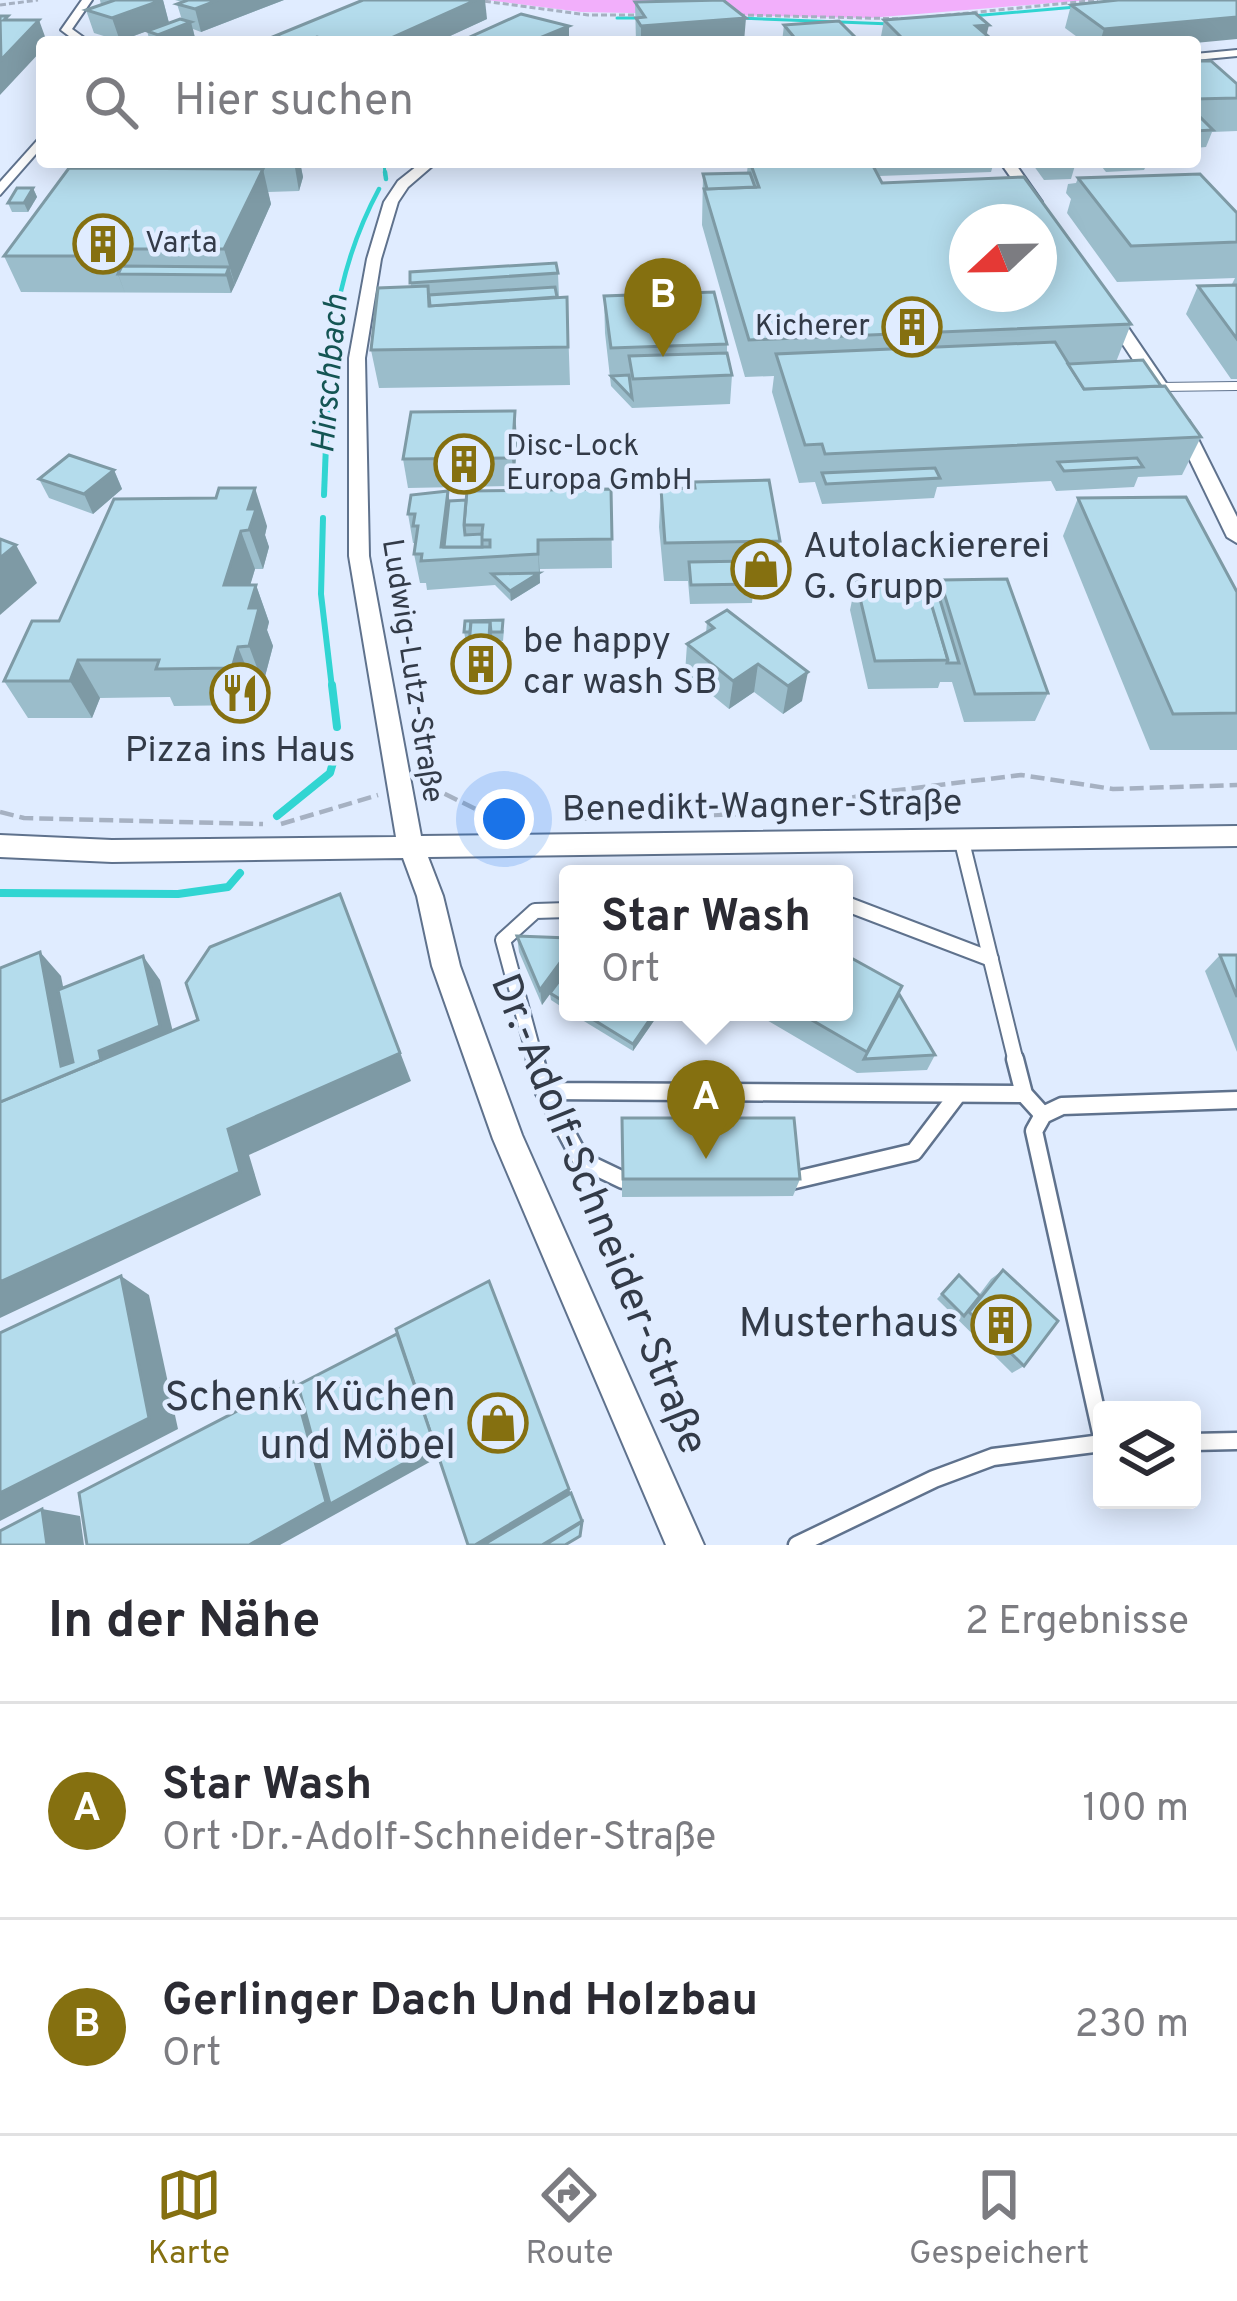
<!DOCTYPE html>
<html lang="de">
<meta charset="utf-8">
<style>
:root{--surface:#fff;--page:#f2f2f3;--text:#2b2b33;--muted:#7c7c81;--line:#e1e1e2;--accent:#857010}
body{margin:0;font-family:Overpass,sans-serif;background:var(--page);color:var(--text)}
.controls{position:absolute;right:36px;bottom:36px;display:grid;overflow:hidden;border-radius:12px;box-shadow:0 6px 30px #0003}
.controls button{width:108px;height:108px;display:grid;place-items:center;padding:0;border:0;border-bottom:3px solid var(--line);background:var(--surface);color:var(--text);font:60px sans-serif}
.compass{position:absolute;left:949px;top:204px;width:108px;height:108px;border-radius:50%;background:var(--surface);box-shadow:0 6px 30px #0003;rotate:248deg}
.you{position:absolute;left:504px;top:819px;width:42px;height:42px;margin:-30px;border:9px solid #fff;border-radius:50%;background:#1a73e8;box-shadow:0 0 0 18px #1a73e833}
.badge{display:grid;place-items:center;width:78px;height:78px;border-radius:50%;background:var(--accent);color:#fff;font-size:39px;font-weight:700}
.pin{position:absolute;translate:-50% -99px;filter:drop-shadow(0 3px 6px #0008)}
.pin::after{content:'';position:absolute;top:63px;width:42px;height:36px;background:inherit;clip-path:polygon(0 0,100% 0,50% 100%)}
.popup{position:absolute;left:559px;top:865px;width:294px;height:156px;box-sizing:border-box;display:grid;place-content:center;border-radius:12px;background:var(--surface);filter:drop-shadow(0 3px 9px #0005);font-size:39px;white-space:nowrap;color:var(--muted)}
.popup b{font-size:45px;color:var(--text)}
.popup::after{content:'';position:absolute;left:50%;top:100%;margin-left:-24px;border:24px solid transparent;border-top-color:var(--surface)}
.list{margin:0;padding:0;list-style:none}
h2{display:flex;justify-content:space-between;align-items:center;height:156px;margin:0;padding:0 48px;font-size:51px}
h2 small{font-size:39px;font-weight:400;color:var(--muted)}
.list li{display:grid;grid-template-columns:78px 1fr auto;gap:36px;align-items:center;box-sizing:border-box;height:216px;padding:0 48px;border-top:3px solid var(--line)}
.list b{display:block;font-size:45px;white-space:nowrap}
.list p{margin:0;font-size:39px;white-space:nowrap;color:var(--muted)}
.list em{font-size:39px;font-style:normal;color:var(--muted)}
.icon{flex:none;width:66px;height:66px;fill:none;stroke:currentColor;stroke-width:2;stroke-linecap:round;stroke-linejoin:round}
.map{position:relative;flex:none;width:1237px;height:1545px;overflow:hidden}
.search{position:absolute;background:var(--surface);box-shadow:0 6px 30px #0003;left:36px;right:36px;top:36px;height:132px;display:flex;align-items:center;gap:30px;box-sizing:border-box;padding:0 42px;border-radius:12px;color:var(--muted);font-size:45px}
.sheet{height:588px;background:var(--surface)}
nav{display:flex;justify-content:space-around;align-items:center;box-sizing:border-box;height:168px;border-top:3px solid var(--line);background:var(--surface);font-size:33px;color:var(--muted)}
nav a{display:grid;justify-items:center;gap:6px}
nav .on{color:var(--accent)}
.map>svg:first-child{display:block}
</style>
<div class="map">
<svg width="1237" height="1545" viewBox="0 0 1237 1545">
<rect width="100%" height="100%" fill="#e0ecff"/>
<path fill="#f2affb" d="M487,0h603l-221,18 -288,-6z"/>
<g fill="none" stroke-linecap="round" stroke-linejoin="round">
<g stroke="#31d5d2" stroke-width="3">
<path d="M972,16l104,-9"/>
<path d="M617,18h22"/>
<path d="M738,18l153,6"/>
<path d="M384,162l1,13"/>
</g>
<g stroke="#31d5d2" stroke-width="4.5">
<path d="M385,172l1,7"/>
<path d="M328,398c3,-75 15,-142 51,-209"/>
</g>
<g stroke="#31d5d2" stroke-width="6">
<path d="M324,495l4,-100"/>
<path d="M323,518l-2,76 11,94"/>
</g>
<g stroke="#31d5d2" stroke-width="8">
<path d="M332,685l5,42"/>
<path d="M277,816l53,-43 4,-14"/>
<path d="M0,893l178,1 50,-7 12,-14"/>
</g>
<defs>
<path id="lane-far2" d="M1160,387l77,-1"/>
<g id="lane-far1">
<path d="M962,842l54,220"/>
<path d="M844,903l147,56"/>
<path d="M536,1062l-33,-122 32,-29 33,-1"/>
</g>
<g id="lane">
<path d="M535,1059l9,32 480,3"/>
<path d="M1015,1059l9,35 19,21"/>
<path d="M544,1091l37,69 42,20"/>
<path d="M791,1181l123,-29 44,-58"/>
<path d="M1102,1437l-68,-306 9,-16 19,-9 175,-6"/>
<path d="M1192,1442l45,-1"/>
<path d="M797,1545l137,-66 59,-22 109,-14"/>
</g>
<g id="street">
<path d="M82,0h10l-20,29 18,13h-13l-16,-12z"/>
<path d="M1237,50v6l-42,4v-6z"/>
<path d="M42,135v12l-42,48v-13z"/>
<path d="M422,162h15l-29,25 -10,15 -17,57 -16,99 4,198 52,280 816,-10v20l-809,11 15,39 17,70 62,169 182,410h-38l-173,-406 -61,-173 -15,-70 -14,-38 -291,4 -112,-5v-22l112,5 284,-3 -47,-281v-198l18,-99 17,-57 14,-21z"/>
<path d="M1000,162h14l28,40 -2,3h-10z"/>
<path d="M1102,307h12l54,79 -3,4h-12l-53,-80z"/>
<path d="M1180,416l9,5 48,96v26l-10,-6 -56,-116z"/>
</g>
</defs>
<use href="#lane-far2" stroke="#5f728d" stroke-width="10"/>
<use href="#lane-far1" stroke="#5f728d" stroke-width="18"/>
<use href="#lane" stroke="#5f728d" stroke-width="21"/>
<use href="#street" stroke="#5f728d" stroke-width="4"/>
<g stroke="#a6b1c2" stroke-width="3" stroke-dasharray="6 3" stroke-linecap="butt">
<path d="M476,0l112,15h49"/>
<path d="M0,5l38,-5"/>
<path d="M739,15l168,4"/>
<path d="M918,18l180,-18"/>
</g>
<g stroke="#a6b1c2" stroke-width="4.5" stroke-dasharray="14 6" stroke-linecap="butt">
<path d="M425,792h16l61,30"/>
<path d="M0,812l24,6 239,6"/>
<path d="M574,819l204,-6 96,-20 147,-18 92,14 124,-4"/>
<path d="M281,824l97,-29"/>
</g>
<use href="#lane-far2" stroke="#fff" stroke-width="8"/>
<use href="#lane-far1" stroke="#fff" stroke-width="14"/>
<use href="#lane" stroke="#fff" stroke-width="16"/>
<use href="#street" fill="#fff" fill-rule="evenodd"/>
</g>
<g fill="#9bbdcb">
<path d="M100,0h63l6,23 -49,18 -26,-8 -8,-23 15,-5z"/>
<path d="M175,0h109l-83,32 -8,-3 2,9 -10,4h-35l-3,-11 35,-11 -5,-16 5,-2z"/>
<path d="M635,2l109,40h-108z"/>
<path d="M1071,5l124,37h-111l-19,-14z"/>
<path d="M487,19l-50,23h-160l-2,-6z"/>
<path d="M884,20l103,15 1,7h-108z"/>
<path d="M784,25l76,17h-78z"/>
<path d="M1195,61l42,23v47l-25,1 -6,15 -11,1z"/>
<path d="M76,162h73h-22l2,7h25l-1,-7h68l-4,7h10v-2l73,-5 3,15 -4,14 -31,1 3,12 -40,89 -210,-1 -17,-36z"/>
<path d="M748,162h246l-3,10 -112,4 3,7 249,141 -15,38 45,24 40,51 -19,38 -44,2 -4,10 -78,4 -5,-10 -114,6 -3,11 -112,6 -7,-22 -16,1 -27,-91 2,-16 -29,1 -43,-152 1,-51 44,-1z"/>
<path d="M1031,162h45l-5,17 -27,1z"/>
<path d="M1098,162h50l-4,8 -38,2z"/>
<path d="M1078,178l159,35v166h-6l-45,-65 12,-28h33l4,-8 -118,4 -50,-69 4,-14 -5,-6 2,-9 8,-1z"/>
<path d="M33,188l4,9 -9,15h-16l-4,-9z"/>
<path d="M410,272l148,1 1,24h8l3,88 -191,3 -8,-38 40,-63z"/>
<path d="M604,296l123,48v9l5,22 -2,29 -98,4 -21,-22 -6,-53z"/>
<path d="M517,440l-3,46 -106,2 -5,-29z"/>
<path d="M114,470l8,19 -29,25 -44,-16 -10,-19z"/>
<path d="M694,482l86,59 -5,38 -21,1 -2,23 -62,1 -2,-23h-24l-5,-54 2,-38 33,-1z"/>
<path d="M611,489l1,79 -72,1v14l-29,18 -16,-16 -68,5 -1,-7h-6l-6,-29 2,-11h-3l-5,-29 40,-23 1,10z"/>
<path d="M1078,498l159,94v158h-87l-87,-214z"/>
<path d="M114,499l153,27 -2,9 4,12 -6,22h-8l-5,16h6l13,37 -2,8 6,16 -10,38h-10l-6,21 -73,1 -4,-9 -70,1 -8,20h-64l-24,-37 55,-60z"/>
<path d="M940,580l108,113 -13,28 -71,1 -12,-40h-12l-2,6 -70,1 -18,-79 6,-29 80,12z"/>
<path d="M727,610l75,91 -19,13 -29,-22 -25,17 -44,-36 2,-29 19,-11 1,-11z"/>
<path d="M504,630l-1,11h-10l-4,46h-19l-3,-19 2,-26h-3l-2,-10z"/>
<path d="M517,936l51,2v73l-17,-11 -1,-6 -8,11 -23,-53z"/>
<path d="M1220,955h17v97l-32,-81z"/>
<path d="M899,994l36,61 -8,15 -70,3 -104,-61h91z"/>
<path d="M569,1012h91l-27,39z"/>
<path d="M622,1118l178,61 -7,17 -171,1z"/>
<path d="M1003,1270l21,96 -12,7 -75,-74 22,-24 20,20 12,-16z"/>
</g>
<g fill="#7e9aa5">
<path d="M163,0l6,23 -49,18 -8,-23z"/>
<path d="M218,0h66l-83,32 -6,-23z"/>
<path d="M476,0h9l2,19 -50,23h-55z"/>
<path d="M1237,17v22l-42,4 -95,-1 4,-13z"/>
<path d="M746,18l-2,24h-103v-16z"/>
<path d="M39,20l8,22h-5v8l-42,45v-37z"/>
<path d="M191,22l4,16 -10,4h-25l-2,-7z"/>
<path d="M989,25l-3,12h3l-1,5h-63l51,-16z"/>
<path d="M569,26v16h-39z"/>
<path d="M120,162h7l4,11 -18,-3z"/>
<path d="M196,162h25l-19,29 -8,-27z"/>
<path d="M294,162h6l3,15 -4,14z"/>
<path d="M263,169l8,35 -36,81 -11,-36z"/>
<path d="M33,188l4,9 -9,15 -4,-9z"/>
<path d="M116,249l9,25h-7l7,19 -14,-37z"/>
<path d="M229,267l6,18 -4,8 -5,-18z"/>
<path d="M515,411l2,29 -3,46 -2,-28z"/>
<path d="M114,470l8,19 -29,25 -9,-20z"/>
<path d="M255,488l12,38 -2,9 4,12 -6,22 -14,-39 -1,-21z"/>
<path d="M448,491l4,29 -4,37 -7,-10z"/>
<path d="M241,531l14,38 -16,54 -15,-38z"/>
<path d="M538,540l2,43 -29,18 -1,-10 29,-18z"/>
<path d="M16,545l21,38 -37,32v-57z"/>
<path d="M256,585l13,37 -2,8 6,16 -10,38 -14,-38v-38z"/>
<path d="M490,622l3,19 -4,46 -2,-19z"/>
<path d="M238,647l15,37 -6,21 -15,-37z"/>
<path d="M78,660l22,38 -8,20 -22,-37z"/>
<path d="M758,664l-4,28 -25,17 4,-28z"/>
<path d="M808,672l-6,29 -19,13 5,-28z"/>
<path d="M340,894l71,187 -162,74 12,40 -261,123v-36l228,-153z"/>
<path d="M40,952l21,24 20,102 22,-9 -4,-18 61,-25 -17,-70 17,24 17,68 -57,24 3,18 -123,52v-30l76,-32 -15,-14z"/>
<path d="M568,952v17l-26,36 -2,-15z"/>
<path d="M655,1012h5l-27,39v-7z"/>
<path d="M121,1276l28,19 29,134 -178,92v-28z"/>
<path d="M496,1300l76,197 -81,48h-16z"/>
<path d="M293,1382l20,14 124,49 9,8 -166,92h-31z"/>
<path d="M42,1509l38,7 4,29h-37z"/>
</g>
<g fill="#b4dcec" stroke="#7e9aa5" stroke-width="3" fill-rule="evenodd">
<path d="M115,0h47l-50,18 -26,-8z"/>
<path d="M188,0h30l-23,9 -18,-5z"/>
<path d="M363,0h113l-94,42h-45l-20,-5 -13,5h-7l-22,-6z"/>
<path d="M723,0l23,18 -105,8 -5,-8 9,-1 -10,-15z"/>
<path d="M1118,0h119v17l-133,12 -33,-24z"/>
<path d="M975,13l14,12 -13,1 13,11 -83,5 -22,-22z"/>
<path d="M521,14l48,12 -39,16h-44l-16,-5z"/>
<path d="M0,16h8l-4,4h35l-38,40z"/>
<path d="M180,19l11,3 -33,13 -11,-4z"/>
<path d="M839,21l21,21h-62l-14,-17z"/>
<path d="M1195,61h16l26,23v14l-42,1z"/>
<path d="M1195,115h3l15,15 -18,1z"/>
<path d="M76,162h44l-5,7 -44,-1z"/>
<path d="M153,162h43l-2,2z"/>
<path d="M228,162h66l-1,3 -66,2z"/>
<path d="M750,162h121l11,21 142,-6 107,147 -382,16 -45,-151 55,-2zM967,222h72v72h-72z"/>
<path d="M69,168l194,1 -39,80h-108l-5,7h-107z"/>
<path d="M750,173l5,14 -48,2 -4,-15z"/>
<path d="M1200,174l37,39v29l-106,4 -53,-68z"/>
<path d="M17,188h16l-9,15h-16z"/>
<path d="M556,263l2,10 -148,10v-11z"/>
<path d="M122,266l107,1 -3,8 -108,-1z"/>
<path d="M1237,285v54l-39,-53z"/>
<path d="M428,286l1,20 138,-9 1,50 -197,3 7,-62z"/>
<path d="M555,287l2,10 -127,9 -1,-11z"/>
<path d="M714,292l13,52 -116,4 -7,-52z"/>
<path d="M1055,342l29,47 81,-3 36,51 -376,17 -3,-10 -17,1 -29,-91z"/>
<path d="M727,353l5,22 -99,4 -4,-23z"/>
<path d="M1143,360l18,26 -77,3 -16,-25z"/>
<path d="M629,375l3,23 -21,-22z"/>
<path d="M515,411l-3,47 -109,1 8,-47z"/>
<path d="M69,455l45,15 -30,24 -45,-15z"/>
<path d="M1137,458l6,9 -79,4 -6,-9z"/>
<path d="M935,468l5,10 -114,6 -4,-11z"/>
<path d="M769,480l11,61 -115,2 -4,-54 34,-1 -1,-6z"/>
<path d="M219,488h36l-7,21h8l-7,21 -8,1 -17,54h32l-7,23h10l-10,38 -11,1 -6,21 -76,1 3,-9h-81l-8,21h-66l28,-60h27l55,-122 102,-1z"/>
<path d="M611,489l1,50 -74,1v14l-117,7 1,-7h-8l4,-28h-5l2,-12h-7l3,-19 37,-4 -7,56h49v-7h-9l2,-15h-19l3,-34z"/>
<path d="M1186,497l51,95v121l-64,1 -95,-216z"/>
<path d="M466,500l-2,25 1,10 17,-1v13h-38l5,-46z"/>
<path d="M0,539l16,6 -16,13z"/>
<path d="M751,561l4,23 -64,1 -2,-23z"/>
<path d="M539,573l-29,18 -18,-17z"/>
<path d="M1007,579l41,114 -73,1 -35,-114z"/>
<path d="M925,580l23,80 -73,1 -19,-80z"/>
<path d="M928,593h10l21,70h-12l1,-3z"/>
<path d="M727,610l81,62 -20,14 -30,-22 -25,17 -46,-37 27,-16 -7,-6z"/>
<path d="M503,620l-1,12h-11l-1,-10h-19l-1,10h-6l1,-11z"/>
<path d="M471,622h19l-3,46h-20z"/>
<path d="M340,894l60,159 -172,76 12,43 -240,110v-180l198,-82 -12,-37 24,-36z"/>
<path d="M517,936l51,2v14l-28,38z"/>
<path d="M40,952l21,114 12,-4 -15,-72 85,-34 17,70 -61,25 2,9 -101,42v-134z"/>
<path d="M844,954l58,32 -35,66 -69,-40h46z"/>
<path d="M1220,955h17v42z"/>
<path d="M568,969v35l-18,-11z"/>
<path d="M899,994l36,61 -71,4z"/>
<path d="M581,1012h74l-22,32z"/>
<path d="M622,1118h172l6,61h-177z"/>
<path d="M1003,1270l55,51 -34,45 -55,-54z"/>
<path d="M959,1275l21,21 -16,20 -22,-22z"/>
<path d="M121,1276l28,142 -149,75v-160z"/>
<path d="M489,1281l80,208 -94,56h-7l-72,-216z"/>
<path d="M397,1334l38,112 -105,58 -32,-119z"/>
<path d="M293,1382l33,120 -77,43h-162l-8,-52z"/>
<path d="M571,1493l11,28 -40,24h-59z"/>
<path d="M42,1509l5,36h-47v-14z"/>
<path d="M582,1522l-2,14 -15,9h-20z"/>
</g>
<defs>
<symbol id="building-ring" viewBox="-11 -11 22 22"><circle r="9.5" fill="#e0ecff" stroke="#857010" stroke-width="1.5"/><path d="M-4-6H4V6H1V3H-1V6H-4ZM-2.5-4.3h1.7v1.8h-1.7ZM.8-4.3h1.7v1.8H.8ZM-2.5-1h1.7V.8h-1.7ZM.8-1h1.7V.8H.8Z" fill="#857010"/></symbol>
<symbol id="shop-ring" viewBox="-11 -11 22 22"><circle r="9.5" fill="#e0ecff" stroke="#857010" stroke-width="1.5"/><path d="M-5-2.5h2.3a2.7 3.5 0 0 1 5.4 0H5L5.5 6h-11ZM-1.5-2.5h3a1.5 2.3 0 0 0-3 0Z" fill="#857010"/></symbol>
<symbol id="restaurant-ring" viewBox="-11 -11 22 22"><circle r="9.5" fill="#e0ecff" stroke="#857010" stroke-width="1.5"/><path d="M-5-6h1v4h1v-4h1v4h1v-4h1v5L-1.5 .5V6h-2V.5L-5-1ZM5-6V6H3V1.5H1.5Q1.5-4 5-6Z" fill="#857010"/></symbol>
</defs>
<g fill-rule="evenodd">
<use href="#building-ring" x="70" y="211" width="66" height="66"/>
<use href="#building-ring" x="879" y="294" width="66" height="66"/>
<use href="#building-ring" x="431" y="431" width="66" height="66"/>
<use href="#shop-ring" x="728" y="536" width="66" height="66"/>
<use href="#building-ring" x="448" y="631" width="66" height="66"/>
<use href="#restaurant-ring" x="207" y="660" width="66" height="66"/>
<use href="#building-ring" x="968" y="1292" width="66" height="66"/>
<use href="#shop-ring" x="465" y="1390" width="66" height="66"/>
</g>
<g text-anchor="middle" dominant-baseline="central" stroke-width="9" stroke-linejoin="round" paint-order="stroke">
<g font-size="30" fill="#333b48" stroke="#e0ecff" text-anchor="start">
<text x="145" y="244">Varta</text>
<text x="870" y="327" text-anchor="end">Kicherer</text>
<text x="506" y="447">Disc-Lock<tspan x="506" dy="34">Europa GmbH</tspan></text>
</g>
<g font-size="30" fill="#333b48" stroke="#e0ecff">
<text transform="translate(411 671) rotate(81)">Ludwig-Lutz-Straße</text>
</g>
<g font-size="33" font-style="italic" fill="#145554" stroke="#e0ecff">
<text transform="translate(332 374) rotate(-85)">Hirschbach</text>
</g>
<g font-size="36" fill="#333b48" stroke="#e0ecff" text-anchor="start">
<text x="803" y="548">Autolackiererei<tspan x="803" dy="41">G. Grupp</tspan></text>
<text x="523" y="643">be happy<tspan x="523" dy="41">car wash SB</tspan></text>
<text x="240" y="752" text-anchor="middle">Pizza ins Haus</text>
</g>
<g font-size="36" fill="#333b48" stroke="#e0ecff">
<text transform="translate(762 808) rotate(-1)">Benedikt-Wagner-Straße</text>
</g>
<g font-size="42" fill="#333b48" stroke="#e0ecff">
<text transform="translate(597 1215) rotate(68)">Dr.-Adolf-Schneider-Straße</text>
</g>
<g font-size="42" fill="#333b48" stroke="#e0ecff" text-anchor="end">
<text x="959" y="1325">Musterhaus</text>
<text x="456" y="1399">Schenk Küchen<tspan x="456" dy="48">und Möbel</tspan></text>
</g>
</g>
</svg>
<div class="controls">
<button><svg class="icon" aria-label="layers" viewBox="0 0 24 24"><path d="M12 4l9 5-9 5-9-5zM3 14l9 5 9-5"/></svg></button>
</div>
<svg class="compass" viewBox="-18 -18 36 36"><path d="M0-13l5 13h-10z" fill="#e53935"/><path d="M0 13l5-13h-10z" fill="#7c7c81"/></svg>
<div class="you"></div>
<div class="pin badge" style="left:706px;top:1159px">A</div>
<div class="popup"><b>Star Wash</b>Ort</div>
<div class="pin badge" style="left:663px;top:357px">B</div>
<div class="search"><svg class="icon" aria-label="search" viewBox="0 0 24 24"><circle cx="10" cy="10" r="6"/><path d="M15 15l6 6"/></svg>Hier suchen</div>
</div>
<section class="sheet">
<h2>In der Nähe<small>2 Ergebnisse</small></h2>
<ul class="list">
<li><span class="badge">A</span><div><b>Star Wash</b><p>Ort · Dr.-Adolf-Schneider-Straße</p></div><em>100 m</em></li>
<li><span class="badge">B</span><div><b>Gerlinger Dach Und Holzbau</b><p>Ort</p></div><em>230 m</em></li>
</ul>
</section>
<nav>
<a class="on"><svg class="icon" aria-label="map" viewBox="0 0 24 24"><path d="M3 6l6-2 6 2 6-2v14l-6 2-6-2-6 2zM9 4v14M15 6v14"/></svg>Karte</a>
<a><svg class="icon" aria-label="directions" viewBox="0 0 24 24"><path d="M12 3l9 9-9 9-9-9zM9 14v-3h6M13 9l2 2-2 2"/></svg>Route</a>
<a><svg class="icon" aria-label="saved" viewBox="0 0 24 24"><path d="M7 4h10v16l-5-4-5 4z"/></svg>Gespeichert</a>
</nav>
